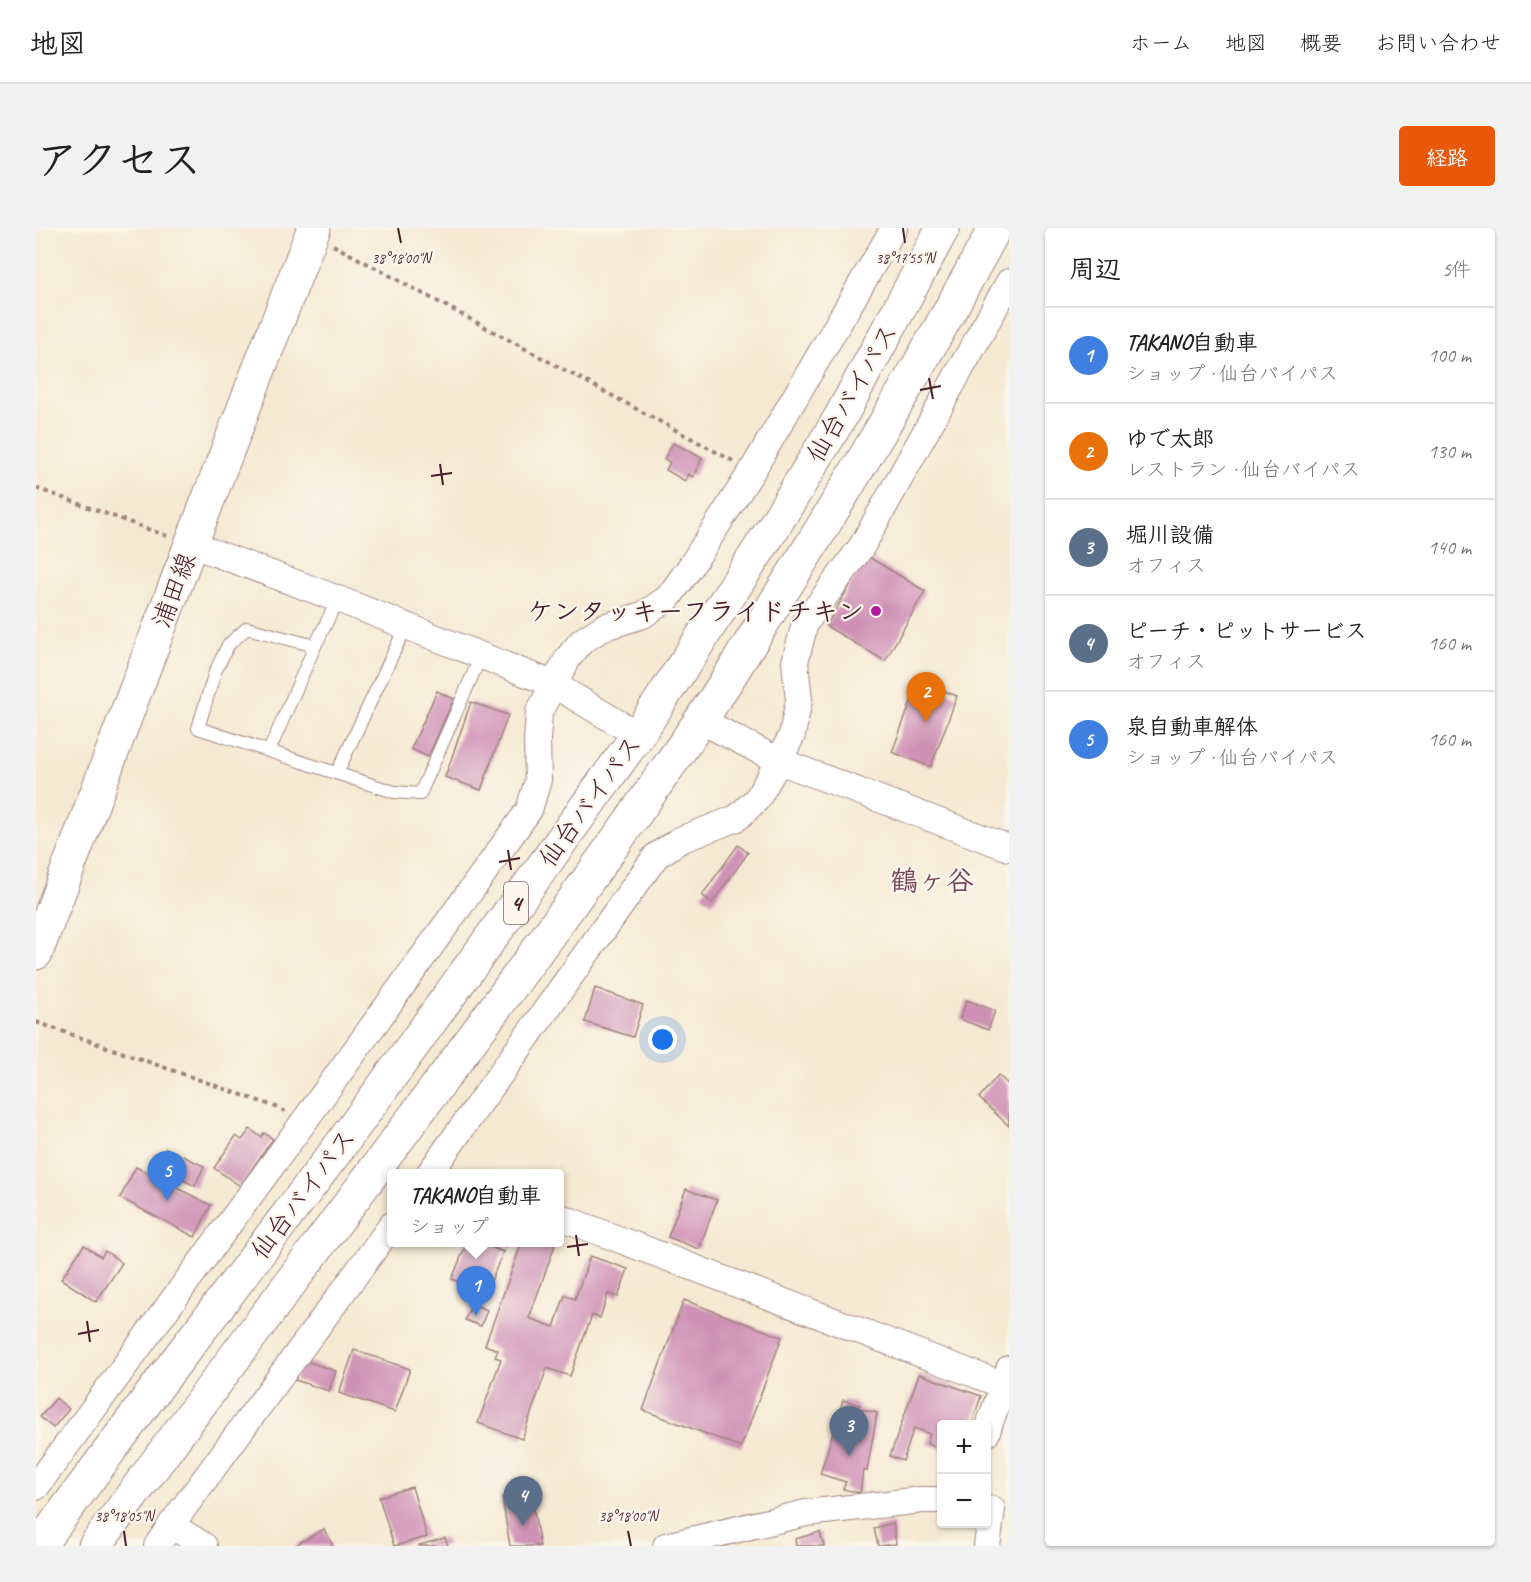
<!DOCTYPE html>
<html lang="ja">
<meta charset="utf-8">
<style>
:root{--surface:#fff;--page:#f2f2f2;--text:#222;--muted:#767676;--line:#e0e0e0;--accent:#ea580c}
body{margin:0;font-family:Caveat,"Klee One",sans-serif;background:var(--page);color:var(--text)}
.controls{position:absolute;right:18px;bottom:18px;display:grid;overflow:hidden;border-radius:6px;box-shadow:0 2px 4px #0004}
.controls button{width:54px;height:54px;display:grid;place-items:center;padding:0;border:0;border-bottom:2px solid var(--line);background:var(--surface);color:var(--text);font:30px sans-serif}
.you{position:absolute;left:627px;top:812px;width:21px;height:21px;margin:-15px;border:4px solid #fff;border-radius:50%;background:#1a73e8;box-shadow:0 0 0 9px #1a73e833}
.badge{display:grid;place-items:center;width:39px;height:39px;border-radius:50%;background:var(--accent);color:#fff;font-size:20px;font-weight:700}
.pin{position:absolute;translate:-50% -50px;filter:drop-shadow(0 2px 3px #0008)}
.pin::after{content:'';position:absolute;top:32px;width:21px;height:18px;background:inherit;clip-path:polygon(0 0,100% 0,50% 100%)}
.popup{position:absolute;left:351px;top:941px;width:177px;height:78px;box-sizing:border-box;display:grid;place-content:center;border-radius:6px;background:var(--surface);filter:drop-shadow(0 2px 4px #0005);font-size:20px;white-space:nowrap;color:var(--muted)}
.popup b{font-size:22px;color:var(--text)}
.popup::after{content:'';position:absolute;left:50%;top:100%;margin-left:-12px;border:12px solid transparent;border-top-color:var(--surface)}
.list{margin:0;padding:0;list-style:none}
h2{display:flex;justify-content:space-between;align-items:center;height:78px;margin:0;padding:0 24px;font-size:26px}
h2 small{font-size:20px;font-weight:400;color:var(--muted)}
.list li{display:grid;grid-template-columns:39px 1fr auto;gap:18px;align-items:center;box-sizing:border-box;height:96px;padding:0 24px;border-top:2px solid var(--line)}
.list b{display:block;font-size:22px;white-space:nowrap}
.list p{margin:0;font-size:20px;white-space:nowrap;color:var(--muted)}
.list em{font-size:20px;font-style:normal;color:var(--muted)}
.map{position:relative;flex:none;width:973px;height:1318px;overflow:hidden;border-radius:6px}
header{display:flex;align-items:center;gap:36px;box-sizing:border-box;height:84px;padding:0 30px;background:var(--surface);border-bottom:2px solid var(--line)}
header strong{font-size:28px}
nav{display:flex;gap:33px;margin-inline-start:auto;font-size:21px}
.intro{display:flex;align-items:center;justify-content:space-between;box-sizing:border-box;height:144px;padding:0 36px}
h1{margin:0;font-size:42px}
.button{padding:15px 27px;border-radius:6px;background:var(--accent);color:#fff;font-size:21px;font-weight:700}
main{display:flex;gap:36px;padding:0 36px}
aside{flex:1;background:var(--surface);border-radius:6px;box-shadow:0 2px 4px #0004}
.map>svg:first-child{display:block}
</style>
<header>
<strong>地図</strong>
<nav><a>ホーム</a><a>地図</a><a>概要</a><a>お問い合わせ</a></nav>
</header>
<div class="intro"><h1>アクセス</h1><a class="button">経路</a></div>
<main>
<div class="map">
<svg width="973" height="1318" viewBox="0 0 973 1318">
<rect width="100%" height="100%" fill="#fbf7ec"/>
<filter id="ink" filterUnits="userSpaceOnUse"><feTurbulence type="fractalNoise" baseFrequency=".0167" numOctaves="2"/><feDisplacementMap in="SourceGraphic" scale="12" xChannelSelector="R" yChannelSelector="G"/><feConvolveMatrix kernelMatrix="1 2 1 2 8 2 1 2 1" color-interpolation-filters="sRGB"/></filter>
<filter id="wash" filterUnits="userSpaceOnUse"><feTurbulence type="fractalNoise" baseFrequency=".008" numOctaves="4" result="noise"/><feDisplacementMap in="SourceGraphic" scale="24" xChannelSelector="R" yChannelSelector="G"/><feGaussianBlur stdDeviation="1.35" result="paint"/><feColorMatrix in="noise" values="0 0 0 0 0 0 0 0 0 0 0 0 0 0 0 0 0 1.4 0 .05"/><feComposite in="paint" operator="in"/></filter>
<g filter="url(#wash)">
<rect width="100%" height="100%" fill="#f6e9d3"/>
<g id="blocks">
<g fill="#cf92b6">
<path d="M637,215l29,15 -9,19 -5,-3 -3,7 -19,-11 4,-8 -6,-3z"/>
<path d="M831,328l58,35 -40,70 -59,-35z"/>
<path d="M883,453l38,15 -26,71 -39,-15z"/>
<path d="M401,463l17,8 -26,58 -17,-8z"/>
<path d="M435,474l37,13 -27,75 -36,-13z"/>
<path d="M702,617l10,8 -36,50 -10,-8z"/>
<path d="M559,760l48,17 -10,32 -48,-15z"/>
<path d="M931,772l28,11 -7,19 -28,-11z"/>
<path d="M962,847l11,10v41l-30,-28z"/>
<path d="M214,901l11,8 3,-4 9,6 -33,47 -26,-18 22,-32 6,4z"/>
<path d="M130,920l38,18 -9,20 -38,-19z"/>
<path d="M100,939l75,38 -16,32 -75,-39z"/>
<path d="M650,961l31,11 -18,49 -31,-12z"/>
<path d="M431,1014h40l-3,10 -21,-8 20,8 -17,41 -34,-14z"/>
<path d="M486,1014h27l6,3 -26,73 25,9 11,-32 10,4 15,-43 38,13 -10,28 -10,-3 -8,24 -8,-3 -22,61 -23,-8 -25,71 -44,-16 23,-64 -6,-2 3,-7 -13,-5z"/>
<path d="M48,1017l17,12 4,-6 17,12 -26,39 -35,-23z"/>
<path d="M648,1072l98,37 -41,110 -98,-37z"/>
<path d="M436,1076l15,6 -6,16 -16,-6z"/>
<path d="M318,1122l56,19 -15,43 -56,-19z"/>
<path d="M266,1132l34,11 -7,20 -34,-11z"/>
<path d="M883,1146l62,22 -9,28h-30v25l-15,-5 3,-10 -16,-6 -11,33 -13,-5z"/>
<path d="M20,1170l13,11 -16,19 -13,-11z"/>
<path d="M807,1172l17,5 -2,3 19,5 -10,58 -4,-1 -3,23 -17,-4 3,-7 -26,-8z"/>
<path d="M499,1252l1,8 -6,1 10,57h-30l-8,-49 8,-2 4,-11z"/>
<path d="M376,1259l15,50 -33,9 -15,-49z"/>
<path d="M857,1295l3,21 -18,2 -4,-18z"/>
<path d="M288,1301l9,17h-39z"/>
<path d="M784,1304l4,14h-28l-1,-7z"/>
<path d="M409,1310l3,8h-29v-1z"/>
</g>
</g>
</g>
<g filter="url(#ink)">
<use href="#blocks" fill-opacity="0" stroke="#a0847f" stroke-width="1.5"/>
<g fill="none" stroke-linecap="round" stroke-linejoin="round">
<defs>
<g id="lane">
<path d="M302,371l-23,47 -68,-18 -19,17 -13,27 -17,56 196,64 26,2 61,-138"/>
<path d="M233,523l46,-105"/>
<path d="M301,545l69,-147"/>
</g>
<g id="street">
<path d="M973,54l-147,264 -57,77 -10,39 4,38 -7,35 -13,26 230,87"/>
<path d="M155,316l147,55 215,85 85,51"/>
<path d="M393,946l227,-318 24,-16 57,-22 20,-19 22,-38 -79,-41"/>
<path d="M524,989l443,168"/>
<path d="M950,1206l23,-65"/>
<path d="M0,1259l264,-360 229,-317 9,-30 -1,-40 2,-28 29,-54 14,-17 22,-14 39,-12 25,-17 21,-29 63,-98 142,-243"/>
<path d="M135,1297l221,-300"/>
<path d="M121,1318l14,-21 33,21"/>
<path d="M630,1318l140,-33 116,-13h20"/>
<path d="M951,1318l5,-37"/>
</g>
<path id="secondary" d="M0,725l155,-409 123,-316"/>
<g id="highway">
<path d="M3,1318l129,-174 175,-230 295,-407 135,-207 68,-112 102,-188"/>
<path d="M59,1318c201,-275 410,-542 603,-822 29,-42 55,-86 82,-129 76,-120 148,-242 215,-367"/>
</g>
</defs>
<use href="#lane" stroke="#a0847f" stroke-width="14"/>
<use href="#street" stroke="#a0847f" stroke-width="28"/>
<use href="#secondary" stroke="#a0847f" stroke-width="35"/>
<use href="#highway" stroke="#a0847f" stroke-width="35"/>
<g stroke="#a0847f" stroke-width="4" stroke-dasharray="4.5 4.5" stroke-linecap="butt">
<path d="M297,17l400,216"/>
<path d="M0,260l131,48"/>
<path d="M0,794l246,87 3,3"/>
</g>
<use href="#lane" stroke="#fff" stroke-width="12"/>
<use href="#street" stroke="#fff" stroke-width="26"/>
<use href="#secondary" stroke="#fff" stroke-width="33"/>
<use href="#highway" stroke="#fff" stroke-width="33"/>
</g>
</g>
<path fill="none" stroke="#4a1f2b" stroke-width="2" d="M362,0l3,15M867,0l2,15M893,150l4,21M884,162l21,-4M404,236l3,21M395,248l21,-3M472,622l3,20M463,634l21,-4M540,1007l3,21M531,1019l21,-3M51,1093l3,21M42,1106l21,-4M88,1303l2,15M592,1303l3,15"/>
<circle fill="#b5179e" stroke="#fbf7ec" stroke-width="2" cx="840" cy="383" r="6"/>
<g text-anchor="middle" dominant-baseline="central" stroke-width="4.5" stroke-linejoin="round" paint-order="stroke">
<rect fill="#fbf7ec" stroke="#7f6065" stroke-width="1.5" x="468" y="654" width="24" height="42" rx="4.5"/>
<g font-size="24" font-weight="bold" fill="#4a1f2b">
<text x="480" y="675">4</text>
</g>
<g font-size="26" fill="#4a1f2b" stroke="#fbf7ec">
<text transform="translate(816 165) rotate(-60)">仙台バイパス</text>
<text transform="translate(138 362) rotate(-69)">浦田線</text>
<text transform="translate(554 573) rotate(-54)">仙台バイパス</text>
<text transform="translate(267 966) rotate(-53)">仙台バイパス</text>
</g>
<g font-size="26" font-weight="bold" fill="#4a1f2b" stroke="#fbf7ec" text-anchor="end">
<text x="828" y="383">ケンタッキーフライドチキン</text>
</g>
<g font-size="28" font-weight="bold" fill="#79475c" stroke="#fbf7ec">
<text x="896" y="652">鶴ヶ谷</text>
</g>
</g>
<g font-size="15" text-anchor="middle" fill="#4a1f2b" stroke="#fbf7ec" stroke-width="4.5" stroke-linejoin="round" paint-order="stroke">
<text x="365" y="35">38°18'00"N</text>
<text x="869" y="35">38°17'55"N</text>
<text x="88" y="1293">38°18'05"N</text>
<text x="592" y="1293">38°18'00"N</text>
</g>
</svg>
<div class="controls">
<button>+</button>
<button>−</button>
</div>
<div class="you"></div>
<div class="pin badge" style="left:440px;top:1088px;background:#3f7fe0">1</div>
<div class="popup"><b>TAKANO自動車</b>ショップ</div>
<div class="pin badge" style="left:890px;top:494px;background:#e8710a">2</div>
<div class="pin badge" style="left:813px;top:1228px;background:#5c6f8a">3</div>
<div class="pin badge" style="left:487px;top:1298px;background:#5c6f8a">4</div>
<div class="pin badge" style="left:131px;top:973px;background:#3f7fe0">5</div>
</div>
<aside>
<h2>周辺<small>5件</small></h2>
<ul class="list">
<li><span class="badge" style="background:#3f7fe0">1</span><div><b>TAKANO自動車</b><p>ショップ · 仙台バイパス</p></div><em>100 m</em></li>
<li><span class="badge" style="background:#e8710a">2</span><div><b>ゆで太郎</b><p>レストラン · 仙台バイパス</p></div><em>130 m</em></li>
<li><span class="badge" style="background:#5c6f8a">3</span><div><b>堀川設備</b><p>オフィス</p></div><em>140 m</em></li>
<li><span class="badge" style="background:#5c6f8a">4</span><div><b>ピーチ・ピットサービス</b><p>オフィス</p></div><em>160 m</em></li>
<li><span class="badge" style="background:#3f7fe0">5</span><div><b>泉自動車解体</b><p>ショップ · 仙台バイパス</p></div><em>160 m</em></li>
</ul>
</aside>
</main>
